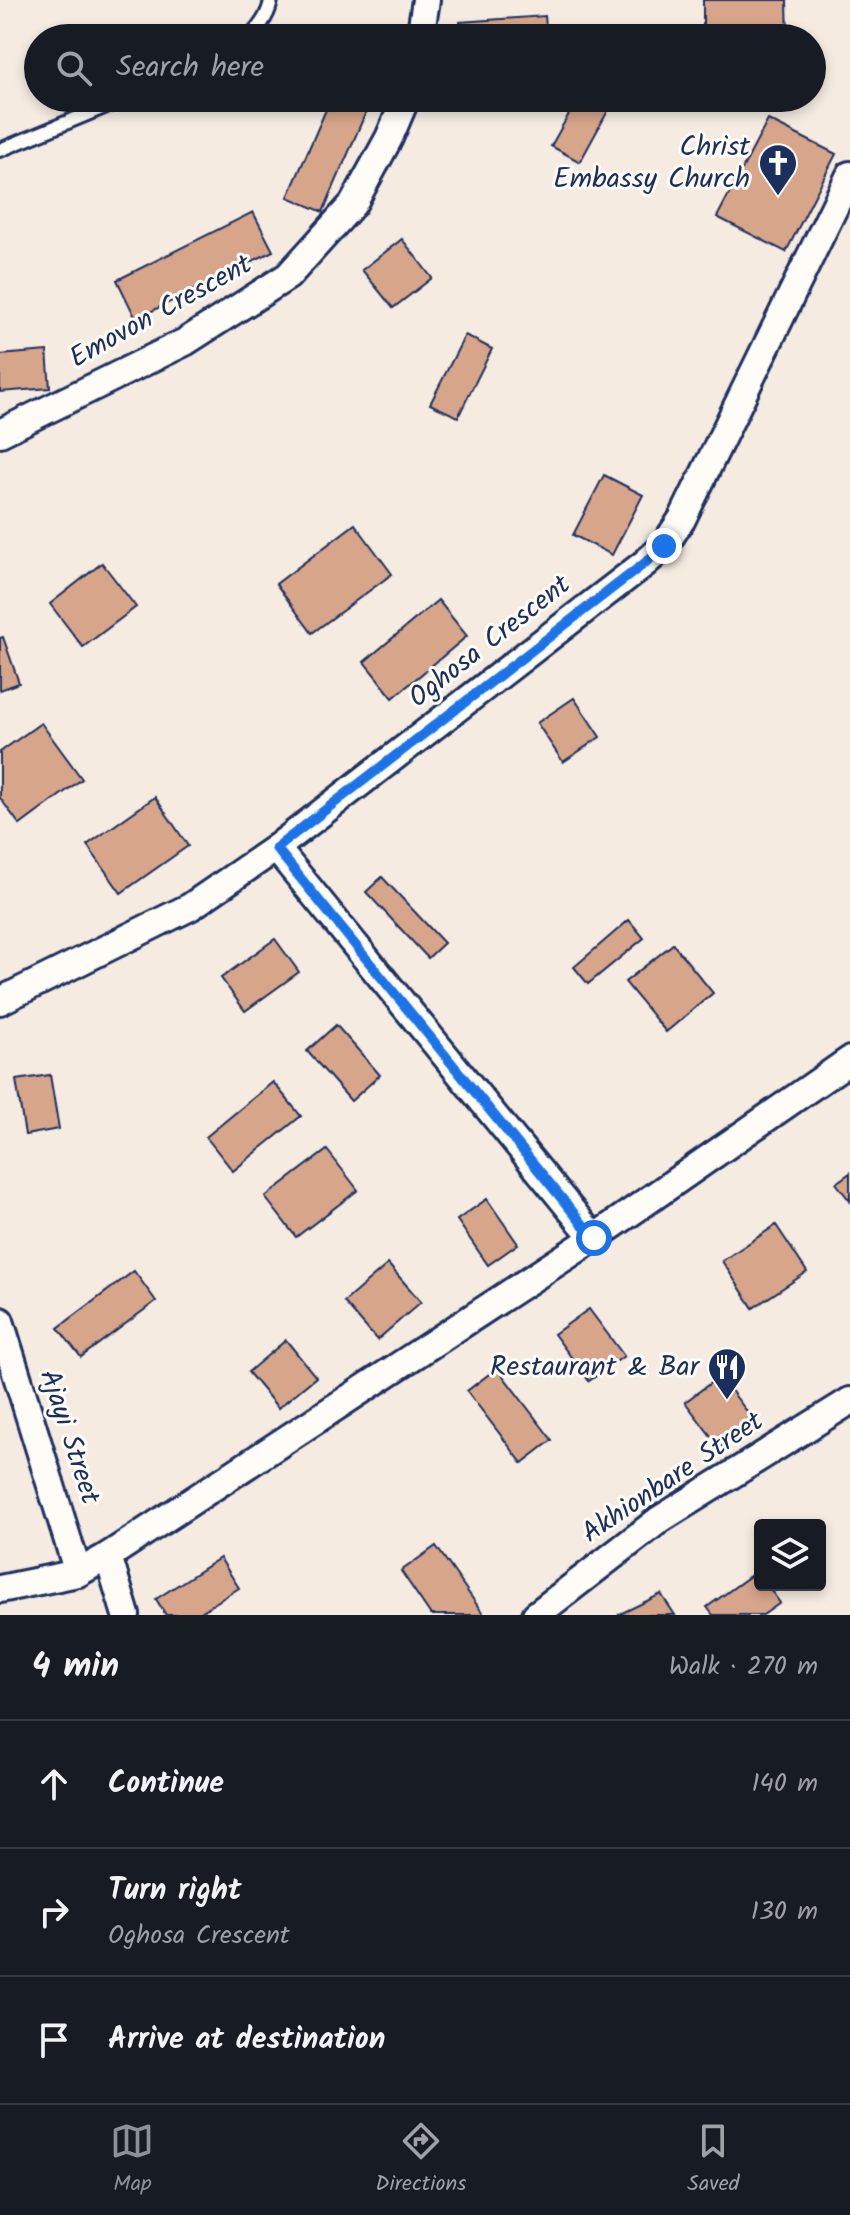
<!DOCTYPE html>
<meta charset="utf-8">
<style>
:root{--surface:#171b24;--page:#242831;--text:#f1f3f6;--muted:#9ea1a6;--line:#363941;--accent:#8c9099}
body{margin:0;font-family:Kalam,sans-serif;background:var(--page);color:var(--text)}
.controls{position:absolute;right:24px;bottom:24px;display:grid;overflow:hidden;border-radius:8px;box-shadow:0 4px 12px #0003}
.controls button{width:72px;height:72px;display:grid;place-items:center;padding:0;border:0;border-bottom:2px solid var(--line);background:var(--surface);color:var(--text);font:40px sans-serif}
.stop{position:absolute;width:24px;height:24px;margin:-18px;border:6px solid #1a73e8;border-radius:50%;background:#fff}
.stop.end{background:#1a73e8;border-color:#fff;box-shadow:0 2px 8px #0008}
.list{margin:0;padding:0;list-style:none}
h2{display:flex;justify-content:space-between;align-items:center;height:104px;margin:0;padding:0 32px;font-size:34px}
h2 small{font-size:26px;font-weight:400;color:var(--muted)}
.list li{display:grid;grid-template-columns:52px 1fr auto;gap:24px;align-items:center;box-sizing:border-box;height:128px;padding:0 32px;border-top:2px solid var(--line)}
.list b{display:block;font-size:30px;white-space:nowrap}
.list p{margin:0;font-size:26px;white-space:nowrap;color:var(--muted)}
.list em{font-size:26px;font-style:normal;color:var(--muted)}
.icon{flex:none;width:44px;height:44px;fill:none;stroke:currentColor;stroke-width:2;stroke-linecap:round;stroke-linejoin:round}
.map{position:relative;flex:none;width:850px;height:1615px;overflow:hidden}
.search{position:absolute;background:var(--surface);box-shadow:0 4px 12px #0003;left:24px;right:24px;top:24px;height:88px;display:flex;align-items:center;gap:20px;box-sizing:border-box;padding:0 28px;border-radius:44px;color:var(--muted);font-size:30px}
.sheet{height:488px;background:var(--surface)}
nav{display:flex;justify-content:space-around;align-items:center;box-sizing:border-box;height:112px;border-top:2px solid var(--line);background:var(--surface);font-size:22px;color:var(--muted)}
nav a{display:grid;justify-items:center;gap:4px}
nav .on{color:var(--accent)}
.map>svg:first-child{display:block}
</style>
<div class="map">
<svg width="850" height="1615" viewBox="0 0 850 1615">
<rect width="100%" height="100%" fill="#f5ebe1"/>
<filter id="ink" filterUnits="userSpaceOnUse"><feTurbulence type="fractalNoise" baseFrequency=".0125" numOctaves="2"/><feDisplacementMap in="SourceGraphic" scale="16" xChannelSelector="R" yChannelSelector="G"/><feConvolveMatrix kernelMatrix="1 2 1 2 8 2 1 2 1" color-interpolation-filters="sRGB"/></filter>
<g filter="url(#ink)">
<g fill="#d7a58a" stroke="#1b2f5e" stroke-width="2">
<path d="M703,0h84l1,38h-85z"/>
<path d="M545,16l2,22h-85l-2,-16z"/>
<path d="M331,98h41l-49,114 -35,-15z"/>
<path d="M578,98h37l-35,64 -29,-16z"/>
<path d="M768,120l68,34 -50,98 -69,-35z"/>
<path d="M253,212l20,39 -137,68 -19,-39z"/>
<path d="M402,239l30,39 -39,30 -31,-38z"/>
<path d="M465,335l27,14 -34,68 -28,-13z"/>
<path d="M47,351l3,37 -50,4v-37z"/>
<path d="M604,475l39,20 -31,60 -39,-20z"/>
<path d="M355,524l37,50 -80,59 -36,-49z"/>
<path d="M102,563l34,44 -53,40 -33,-43z"/>
<path d="M438,600l29,36 -74,62 -29,-36z"/>
<path d="M3,637l16,46 -19,7v-52z"/>
<path d="M574,698l26,39 -37,25 -26,-39z"/>
<path d="M41,723l41,56 -62,46 -20,-27v-46z"/>
<path d="M155,797l33,49 -67,47 -34,-48z"/>
<path d="M382,877l62,66 -16,15 -62,-66z"/>
<path d="M629,920l15,18 -56,46 -14,-17z"/>
<path d="M275,939l24,33 -54,39 -24,-33z"/>
<path d="M673,944l40,49 -47,39 -41,-50z"/>
<path d="M336,1025l44,50 -29,26 -44,-50z"/>
<path d="M50,1075l9,54 -34,6 -9,-55z"/>
<path d="M273,1082l28,34 -68,55 -27,-34z"/>
<path d="M327,1150l31,40 -62,47 -31,-40z"/>
<path d="M850,1173v28l-14,-18z"/>
<path d="M487,1199l31,45 -30,21 -31,-45z"/>
<path d="M776,1225l31,47 -54,36 -31,-47z"/>
<path d="M388,1264l33,38 -44,38 -33,-38z"/>
<path d="M134,1271l22,30 -75,56 -23,-29z"/>
<path d="M589,1309l35,47 -35,25 -35,-47z"/>
<path d="M286,1340l30,37 -38,31 -30,-36z"/>
<path d="M497,1368l55,72 -30,23 -55,-72z"/>
<path d="M720,1376l35,46 -35,26 -35,-46z"/>
<path d="M436,1546l48,69h-53l-30,-44z"/>
<path d="M220,1558l19,30 -43,27h-30l-10,-16z"/>
<path d="M757,1571l3,4v10h7l13,18 -17,12h-50l-6,-8z"/>
<path d="M661,1594l14,21h-57z"/>
</g>
<g fill="none" stroke-linecap="round" stroke-linejoin="round">
<defs>
<g id="service">
<path d="M249,38c10,-10 20,-22 22,-38"/>
<path d="M0,150l126,-52"/>
</g>
<g id="minor">
<path d="M420,38l6,-38"/>
<path d="M0,433l185,-91 103,-66 65,-72 36,-66 17,-40"/>
<path d="M276,848l318,390"/>
<path d="M0,1001l190,-94 86,-59 369,-285 19,-17 18,-27 168,-344"/>
<path d="M0,1321l78,252"/>
<path d="M108,1556l18,59"/>
<path d="M0,1589l78,-16 30,-17 486,-318 256,-178"/>
<path d="M536,1615l123,-95 191,-119"/>
</g>
</defs>
<use href="#service" stroke="#1b2f5e" stroke-width="18"/>
<use href="#minor" stroke="#1b2f5e" stroke-width="32"/>
<use href="#service" stroke="#fdfcf7" stroke-width="12"/>
<use href="#minor" stroke="#fdfcf7" stroke-width="26"/>
</g>
</g>
<g fill="none" stroke-linecap="round" stroke-linejoin="round" filter="url(#ink)">
<path stroke="#1a73e8" stroke-width="10" d="M594,1238l-318,-390 369,-285 19,-17"/>
</g>
<defs>
<symbol id="church-pin" viewBox="-11 -11 22 30"><path d="M0 17L-7.5 6A9.5 9.5 0 1 1 7.5 6Z" fill="#1b2f5e" stroke="#fdfcf7"/><path d="M-1.2-6h2.4v3.5h3.3v2.4h-3.3V6h-2.4V-.1h-3.3v-2.4h3.3Z" fill="#fff"/></symbol>
<symbol id="restaurant-pin" viewBox="-11 -11 22 30"><path d="M0 17L-7.5 6A9.5 9.5 0 1 1 7.5 6Z" fill="#1b2f5e" stroke="#fdfcf7"/><path d="M-5-6h1v4h1v-4h1v4h1v-4h1v5L-1.5 .5V6h-2V.5L-5-1ZM5-6V6H3V1.5H1.5Q1.5-4 5-6Z" fill="#fff"/></symbol>
</defs>
<g fill-rule="evenodd">
<use href="#church-pin" x="756" y="141" width="44" height="60"/>
<use href="#restaurant-pin" x="705" y="1345" width="44" height="60"/>
</g>
<g text-anchor="middle" dominant-baseline="central" stroke-width="6" stroke-linejoin="round" paint-order="stroke">
<g font-size="28" fill="#1b2f5e" stroke="#fdfcf7" text-anchor="end">
<text x="750" y="147">Christ<tspan x="750" dy="32">Embassy Church</tspan></text>
<text x="699" y="1367">Restaurant &amp; Bar</text>
</g>
<g font-size="28" fill="#1b2f5e" stroke="#fdfcf7">
<text transform="translate(161 312) rotate(-29)">Emovon Crescent</text>
<text transform="translate(490 642) rotate(-38)">Oghosa Crescent</text>
<text transform="translate(69 1437) rotate(72)">Ajayi Street</text>
<text transform="translate(673 1478) rotate(-34)">Akhionbare Street</text>
</g>
</g>
</svg>
<div class="controls">
<button><svg class="icon" aria-label="layers" viewBox="0 0 24 24"><path d="M12 4l9 5-9 5-9-5zM3 14l9 5 9-5"/></svg></button>
</div>
<div class="stop" style="left:594px;top:1238px"></div>
<div class="stop end" style="left:664px;top:546px"></div>
<div class="search"><svg class="icon" aria-label="search" viewBox="0 0 24 24"><circle cx="10" cy="10" r="6"/><path d="M15 15l6 6"/></svg>Search here</div>
</div>
<section class="sheet">
<h2>4 min<small>Walk · 270 m</small></h2>
<ul class="list">
<li><svg class="icon" aria-label="ahead" viewBox="0 0 24 24"><path d="M12 20V5M6 11l6-6 6 6"/></svg><div><b>Continue</b></div><em>140 m</em></li>
<li><svg class="icon" aria-label="right" viewBox="0 0 24 24"><path d="M7 20v-9h11M14 6l5 5-5 5"/></svg><div><b>Turn right</b><p>Oghosa Crescent</p></div><em>130 m</em></li>
<li><svg class="icon" aria-label="arrive" viewBox="0 0 24 24"><path d="M6 21V4h12l-3 4 3 4H6"/></svg><div><b>Arrive at destination</b></div></li>
</ul>
</section>
<nav>
<a class="on"><svg class="icon" aria-label="map" viewBox="0 0 24 24"><path d="M3 6l6-2 6 2 6-2v14l-6 2-6-2-6 2zM9 4v14M15 6v14"/></svg>Map</a>
<a><svg class="icon" aria-label="directions" viewBox="0 0 24 24"><path d="M12 3l9 9-9 9-9-9zM9 14v-3h6M13 9l2 2-2 2"/></svg>Directions</a>
<a><svg class="icon" aria-label="saved" viewBox="0 0 24 24"><path d="M7 4h10v16l-5-4-5 4z"/></svg>Saved</a>
</nav>
